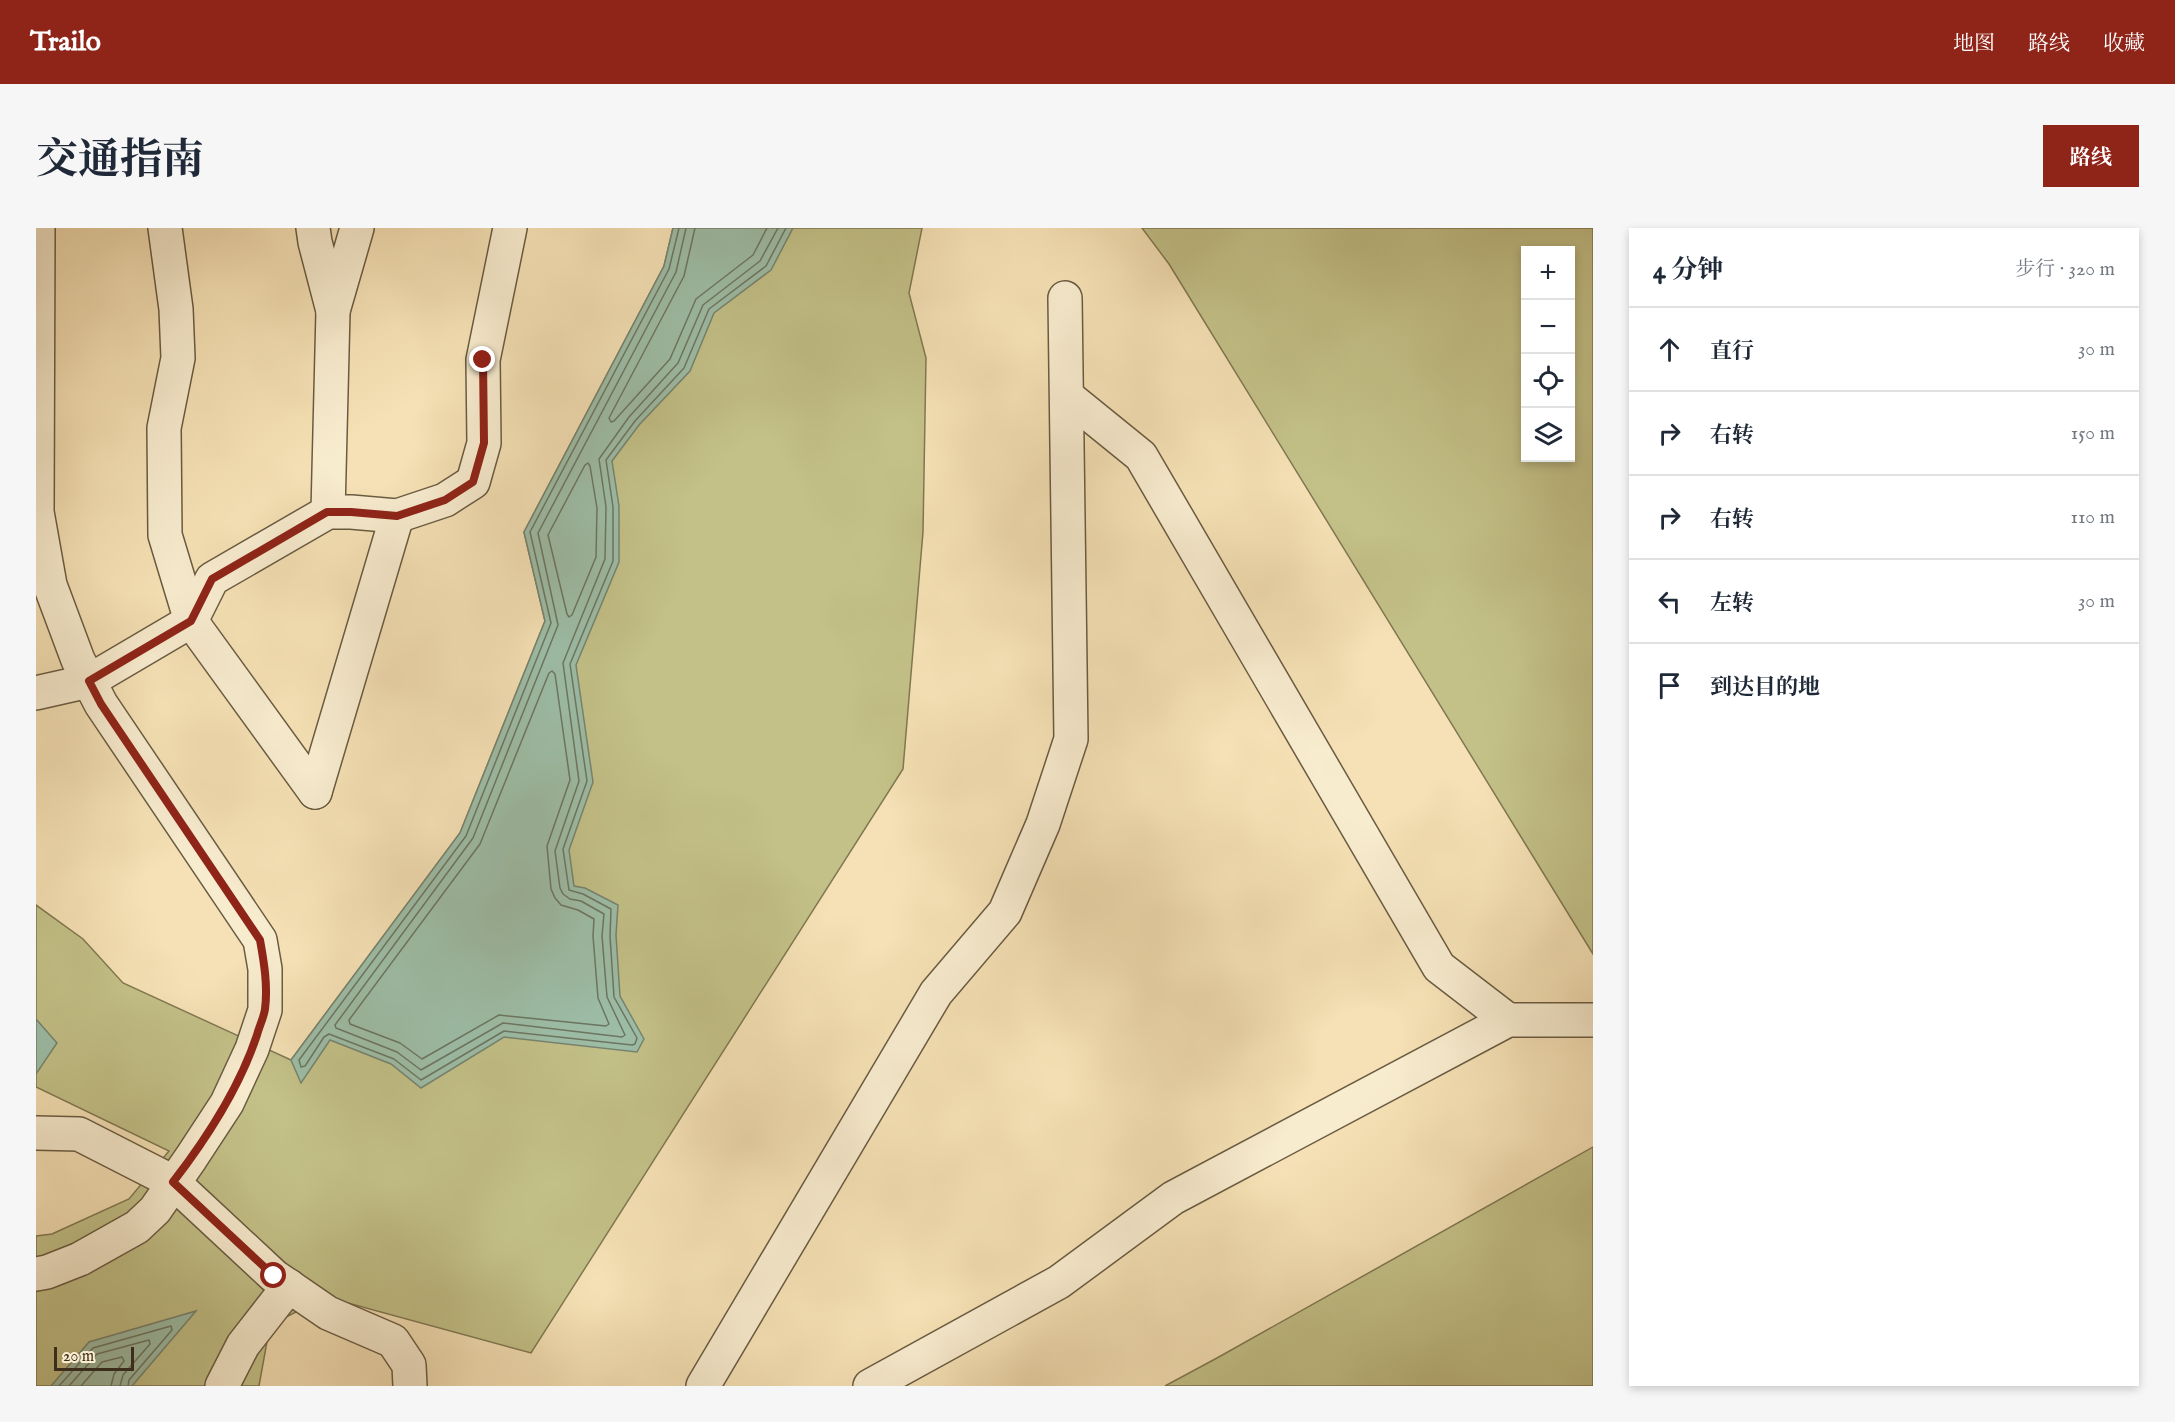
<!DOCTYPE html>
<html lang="zh">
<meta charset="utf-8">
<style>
:root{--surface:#fff;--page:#f6f6f7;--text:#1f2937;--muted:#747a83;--line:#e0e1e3;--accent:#8f2418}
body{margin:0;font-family:"IM FELL English","Noto Serif SC",serif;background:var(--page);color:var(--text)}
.controls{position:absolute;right:18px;top:18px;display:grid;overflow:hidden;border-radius:0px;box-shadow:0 3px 9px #0003}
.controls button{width:54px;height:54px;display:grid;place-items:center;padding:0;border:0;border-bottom:2px solid var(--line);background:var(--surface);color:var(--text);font:30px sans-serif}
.scale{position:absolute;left:18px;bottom:15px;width:80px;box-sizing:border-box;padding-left:6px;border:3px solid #3c2e1b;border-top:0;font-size:16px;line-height:21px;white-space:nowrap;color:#3c2e1b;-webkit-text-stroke:4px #f8eccf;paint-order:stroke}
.stop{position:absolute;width:18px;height:18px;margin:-14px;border:4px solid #8f2418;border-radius:50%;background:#fff}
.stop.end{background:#8f2418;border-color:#fff;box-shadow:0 2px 6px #0008}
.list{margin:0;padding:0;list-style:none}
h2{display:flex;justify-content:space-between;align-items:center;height:78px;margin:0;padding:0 24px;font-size:26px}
h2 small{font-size:20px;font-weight:400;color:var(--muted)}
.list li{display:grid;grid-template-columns:39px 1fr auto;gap:18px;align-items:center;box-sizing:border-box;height:84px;padding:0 24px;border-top:2px solid var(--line)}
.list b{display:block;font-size:22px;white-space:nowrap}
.list em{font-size:20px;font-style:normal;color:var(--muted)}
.icon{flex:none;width:33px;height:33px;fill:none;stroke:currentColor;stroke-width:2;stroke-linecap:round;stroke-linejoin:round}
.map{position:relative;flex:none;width:1557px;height:1158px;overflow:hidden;border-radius:0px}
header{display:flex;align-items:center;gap:36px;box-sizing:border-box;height:84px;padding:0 30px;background:var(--accent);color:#fff}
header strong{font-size:28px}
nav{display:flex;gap:33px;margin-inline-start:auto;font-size:21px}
.intro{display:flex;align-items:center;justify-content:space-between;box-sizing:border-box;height:144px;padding:0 36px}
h1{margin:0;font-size:42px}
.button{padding:15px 27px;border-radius:0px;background:var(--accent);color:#fff;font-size:21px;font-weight:700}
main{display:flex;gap:36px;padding:0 36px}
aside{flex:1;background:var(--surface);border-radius:0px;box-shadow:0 3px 9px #0003}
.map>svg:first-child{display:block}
</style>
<header>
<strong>Trailo</strong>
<nav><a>地图</a><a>路线</a><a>收藏</a></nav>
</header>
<div class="intro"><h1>交通指南</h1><a class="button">路线</a></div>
<main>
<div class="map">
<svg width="1557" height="1158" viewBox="0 0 1557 1158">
<rect width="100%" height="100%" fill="#f5e1b5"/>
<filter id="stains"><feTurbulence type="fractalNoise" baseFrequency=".00333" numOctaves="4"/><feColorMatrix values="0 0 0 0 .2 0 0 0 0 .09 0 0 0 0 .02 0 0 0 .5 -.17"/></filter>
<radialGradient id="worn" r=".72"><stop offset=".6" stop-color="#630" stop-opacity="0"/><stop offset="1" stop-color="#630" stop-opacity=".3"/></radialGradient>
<g fill="#c3c188" stroke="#807852" stroke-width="1.5" fill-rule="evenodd">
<path d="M637,0h249l-13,65 17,65 -3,174 -20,237 -372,584 -205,-56 -56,28 -11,61h-223v-150l16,-2 77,-35 40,-48 -133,-64v-182l47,34 40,44 168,77 169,-227 85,-212 -21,-89 140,-266z"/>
<path d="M1106,0h451v726l-424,-690zM1534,22v208h-44v-208z"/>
<path d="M1557,919v239h-428l52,-28z"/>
</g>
<g fill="#9dbea8" stroke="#768470" stroke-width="1.5">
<path d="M637,0h120l-22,42 -57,43 -24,58 -51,54 -27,36 7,45v56l-43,103 17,117 -24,68 5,36 11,2 33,17 -2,30 4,61 24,43 -7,13 -133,-15 -83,51 -30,-24 -61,-24 -29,43 -10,-23 169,-227 85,-212 -21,-89 140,-266z"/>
<path d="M0,791l21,24 -21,31z"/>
<path d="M160,1083l-64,75h-81l38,-44z"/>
</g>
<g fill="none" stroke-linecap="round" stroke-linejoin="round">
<g stroke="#6c7662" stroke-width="1.5">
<path d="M643,0l-10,41 -139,263 21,91 -85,213 -167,224 2,7 4,-1 19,-29 5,-3 65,25 27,21 83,-49 128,14 3,-1 2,-6 -23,-41 -4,-61 1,-27 -28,-15 -14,-4 -6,-41 24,-68 -17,-117 43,-103v-54l-7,-47 29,-39 49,-53 25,-59 57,-43 20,-38"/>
<path d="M650,0l-10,44 -138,261 20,92 -85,213 -138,187 1,3 61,24 24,18 82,-47 119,14 3,-2 -18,-38 -5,-61 2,-22 -23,-13 -11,-2 -7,-5 -3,-6 -5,-37 24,-70 -16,-118 42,-104 1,-52 -7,-48 30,-42 49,-54 25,-58 57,-44 18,-33"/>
<path d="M659,0l-11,48 -75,142 2,4 3,-1 56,-62 26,-60 57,-44 14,-27"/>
<path d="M552,235l2,3 7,42 -1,49 -24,58 -3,2 -2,-3 -19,-79 37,-70z"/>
<path d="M516,443l3,3 15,106 -23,66 4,43 4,9 6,7 17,5 16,9 -1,17 5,62 11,26 -3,2 -107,-11 -77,44 -22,-16 -50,-19 -1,-4 131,-176 69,-171z"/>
<path d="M23,1158l34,-38 78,-22 1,4 -43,50 -1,6"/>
<path d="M33,1158l28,-32 52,-14 1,4 -27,31 -3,11"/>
<path d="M45,1158l21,-24 20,-5 2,4 -10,13 -3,12"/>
</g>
<defs>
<g id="minor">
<path d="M129,0l11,81 2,49 -14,70 1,107 26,86 124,171"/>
<path d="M277,0l2,14 18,69"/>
<path d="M1031,168l74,60 298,511 69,53"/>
<path d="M292,284l5,-201 24,-83"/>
<path d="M0,465l53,-12 102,-60 21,-42 116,-67h23l46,4 48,-16 28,-18 11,-39 -1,-83 27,-132"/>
<path d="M279,564l82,-276"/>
<path d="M0,905l43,1 94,48 101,94 54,37 65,28 16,24 1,21"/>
<path d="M0,1046l11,-2 33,-13 57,-32 18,-17 36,-52 36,-55 25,-54 13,-39v-41l-5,-29 -159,-236 -23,-44 -28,-75 -13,-73 1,-284"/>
<path d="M186,1158l21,-41 46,-59"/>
<path d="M667,1158l233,-393 69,-81 38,-88 28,-85 -6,-441"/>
<path d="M834,1158l189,-104 114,-84 335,-178h85"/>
</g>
</defs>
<use href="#minor" stroke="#6a5b42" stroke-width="36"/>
<use href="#minor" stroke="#f8eccf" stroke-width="33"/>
</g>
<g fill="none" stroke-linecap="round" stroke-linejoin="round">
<path stroke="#8f2418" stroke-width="8" d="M238,1048l-101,-94c34,-44 66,-93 84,-147 2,-8 7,-18 8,-26 3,-23 -1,-47 -5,-69l-159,-236 -12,-23 102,-60 21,-42 115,-67h24l46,4 48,-16 28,-18 11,-39 -1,-83"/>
</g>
<rect width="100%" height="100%" filter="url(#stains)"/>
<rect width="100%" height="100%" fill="url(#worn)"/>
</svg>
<div class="controls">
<button>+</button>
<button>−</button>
<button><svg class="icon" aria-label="locate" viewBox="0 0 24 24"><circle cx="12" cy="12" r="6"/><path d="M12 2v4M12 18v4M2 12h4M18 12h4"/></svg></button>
<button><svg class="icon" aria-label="layers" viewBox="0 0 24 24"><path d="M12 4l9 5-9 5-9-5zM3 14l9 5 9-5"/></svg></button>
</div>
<div class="scale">20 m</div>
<div class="stop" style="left:238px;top:1048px"></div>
<div class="stop end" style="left:447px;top:132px"></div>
</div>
<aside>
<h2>4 分钟<small>步行 · 320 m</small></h2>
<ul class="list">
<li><svg class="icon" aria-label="ahead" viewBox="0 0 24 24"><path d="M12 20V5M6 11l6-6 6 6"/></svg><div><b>直行</b></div><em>30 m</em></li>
<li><svg class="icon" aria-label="right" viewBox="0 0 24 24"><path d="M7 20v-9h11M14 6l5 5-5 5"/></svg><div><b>右转</b></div><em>150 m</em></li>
<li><svg class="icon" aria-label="right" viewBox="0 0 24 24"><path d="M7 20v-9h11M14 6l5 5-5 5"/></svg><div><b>右转</b></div><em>110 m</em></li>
<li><svg class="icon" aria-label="left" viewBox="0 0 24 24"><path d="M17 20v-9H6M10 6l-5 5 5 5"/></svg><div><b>左转</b></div><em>30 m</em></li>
<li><svg class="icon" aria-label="arrive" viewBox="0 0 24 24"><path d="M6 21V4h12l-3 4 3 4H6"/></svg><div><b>到达目的地</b></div></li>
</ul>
</aside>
</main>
